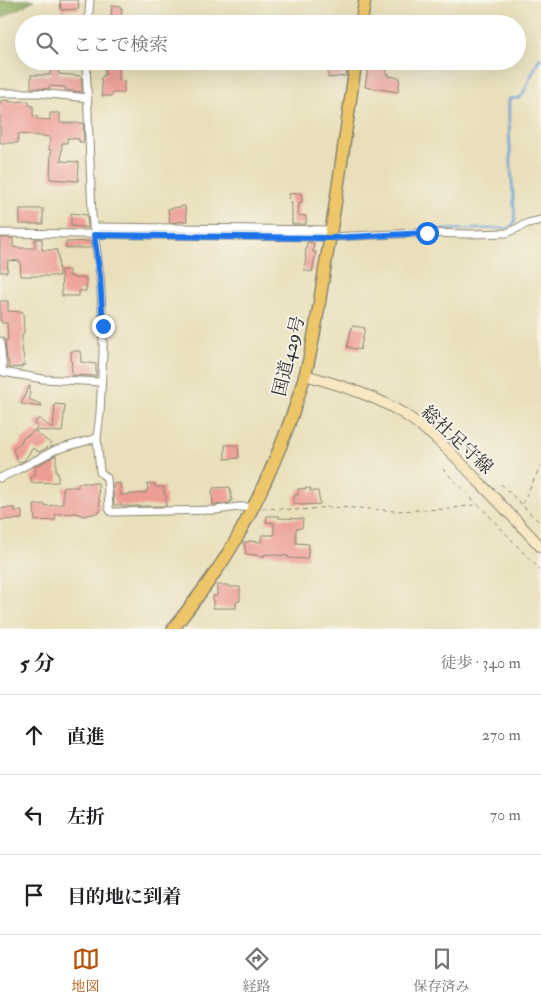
<!DOCTYPE html>
<html lang="ja">
<meta charset="utf-8">
<style>
:root{--surface:#fff;--page:#f2f2f2;--text:#202124;--muted:#757577;--line:#e0e0e0;--accent:#b45309}
body{margin:0;font-family:"IM FELL Double Pica","Noto Serif JP",serif;background:var(--page);color:var(--text)}
.stop{position:absolute;width:15px;height:15px;margin:-11px;border:4px solid #1a73e8;border-radius:50%;background:#fff}
.stop.end{background:#1a73e8;border-color:#fff;box-shadow:0 1px 5px #0008}
.list{margin:0;padding:0;list-style:none}
h2{display:flex;justify-content:space-between;align-items:center;height:65px;margin:0;padding:0 20px;font-size:21px}
h2 small{font-size:16px;font-weight:400;color:var(--muted)}
.list li{display:grid;grid-template-columns:32px 1fr auto;gap:15px;align-items:center;box-sizing:border-box;height:80px;padding:0 20px;border-top:1px solid var(--line)}
.list b{display:block;font-size:19px;white-space:nowrap}
.list em{font-size:16px;font-style:normal;color:var(--muted)}
.icon{flex:none;width:28px;height:28px;fill:none;stroke:currentColor;stroke-width:2;stroke-linecap:round;stroke-linejoin:round}
.map{position:relative;flex:none;width:541px;height:629px;overflow:hidden}
.search{position:absolute;background:var(--surface);box-shadow:0 5px 20px #0002;left:15px;right:15px;top:15px;height:55px;display:flex;align-items:center;gap:12px;box-sizing:border-box;padding:0 18px;border-radius:28px;color:var(--muted);font-size:19px}
.sheet{height:305px;background:var(--surface)}
nav{display:flex;justify-content:space-around;align-items:center;box-sizing:border-box;height:70px;border-top:1px solid var(--line);background:var(--surface);font-size:14px;color:var(--muted)}
nav a{display:grid;justify-items:center;gap:2px}
nav .on{color:var(--accent)}
.map>svg:first-child{display:block}
</style>
<div class="map">
<svg width="541" height="629" viewBox="0 0 541 629">
<rect width="100%" height="100%" fill="#f7f3e8"/>
<filter id="ink" filterUnits="userSpaceOnUse"><feTurbulence type="fractalNoise" baseFrequency=".02" numOctaves="2"/><feDisplacementMap in="SourceGraphic" scale="10" xChannelSelector="R" yChannelSelector="G"/><feConvolveMatrix kernelMatrix="1 2 1 2 8 2 1 2 1" color-interpolation-filters="sRGB"/></filter>
<filter id="wash" filterUnits="userSpaceOnUse"><feTurbulence type="fractalNoise" baseFrequency=".0096" numOctaves="4" result="noise"/><feDisplacementMap in="SourceGraphic" scale="20" xChannelSelector="R" yChannelSelector="G"/><feGaussianBlur stdDeviation="1.12" result="paint"/><feColorMatrix in="noise" values="0 0 0 0 0 0 0 0 0 0 0 0 0 0 0 0 0 1.4 0 .05"/><feComposite in="paint" operator="in"/></filter>
<g filter="url(#wash)">
<rect width="100%" height="100%" fill="#e9dfba"/>
<path fill="#8dac5f" stroke="#5c6c45" d="M0,0h34l-34,19z"/>
<g fill="none" stroke-linecap="round" stroke-linejoin="round">
<path stroke="#679fd6" stroke-width="2.5" d="M439,230l69,-2c5,-2 6,-4 7,-9 -3,-40 -7,-80 -6,-120l10,-1 3,-2 15,-33 2,-4h2"/>
</g>
<g id="blocks">
<g fill="#ed9c94">
<path d="M60,0h18l1,9 -18,1z"/>
<path d="M112,5l8,1v2h2l-1,11 -10,-1z"/>
<path d="M50,61h8l1,13 22,2 1,16 -17,-2v-3l-16,-1v3l-18,-1v-13h19z"/>
<path d="M105,61h14v19l5,1v12h-12v3h-10l-1,-18 2,-1v-2h2z"/>
<path d="M327,61h21l-2,15 -18,2z"/>
<path d="M369,61h19l-2,12 3,1v2l11,2 -2,14 -33,-5z"/>
<path d="M9,100v2l20,-1v4l4,1v10h4v3l13,1v-7h10v10h23l1,19h-5v-3l-12,-1v5h-5l-1,18 18,1 -1,19 -28,-2 1,-29h-2l1,-13 -32,-3v9h-18v-42z"/>
<path d="M301,193l1,9 -3,1 -1,12 8,1v8h-14v-21h-2l-1,-9z"/>
<path d="M185,206l2,15 -17,2 -2,-14z"/>
<rect x="20" y="209" width="23" height="15"/>
<path d="M71,213l16,2 1,13 -17,-2z"/>
<path d="M0,238h13v9l7,1h15v-9h7v11h15v4h1l1,22h-38l-1,-15 -12,-1 -1,12h-7z"/>
<path d="M90,241l1,7h-25v-6z"/>
<path d="M307,242l7,1 -1,9h3l-4,20 -8,-2 2,-13h-1z"/>
<path d="M61,270h8v6h3l1,2h13v13h-7v5h-17z"/>
<path d="M0,301h8v10l15,1 1,21 -2,1v14l3,17h-3v2l-13,1 -1,-8h-1l-2,-20h3l-1,-17h-5v-2h-2z"/>
<path d="M352,326l13,2 -5,22 -13,-3z"/>
<path d="M71,351h9l1,11 15,2v12l-24,-1z"/>
<path d="M29,386h1l-1,13 13,6 -1,2 -20,-3z"/>
<path d="M55,404l10,1 -3,27 -27,-2 3,-4 -4,-2 5,-6 14,11z"/>
<path d="M34,430l17,14 -4,4 -8,4 -6,-4 -9,13 -6,1 -5,-12 1,-1v-2l5,-2 4,-7 9,-5z"/>
<path d="M225,445h13l1,13 -14,1z"/>
<path d="M56,455v18h2v9l-26,1 -1,-8h4v-8z"/>
<path d="M78,483h20l2,29 -16,4 -8,-3 -19,1v1h-2l1,5 -21,1 -1,-16 11,-1v2l18,-2v-17h15z"/>
<path d="M120,483l1,12 25,-2v-3h2l-1,-6h8v3h9v7h2v12h-44v-1h-8l-1,-21z"/>
<path d="M230,487l2,14h-2v2l-17,2 -1,-14h1v-3z"/>
<path d="M311,488l-1,3h8l2,13 -19,1 -1,-1h-6v-9h4v-6z"/>
<path d="M0,508h15v3h7v8l-22,1z"/>
<path d="M267,516h12v2l24,1 -1,9 -6,1v14l13,1 -2,15 -19,-1v-2l-23,-2v2l-19,-2 -2,-12h4v-1l13,1 1,-7h12v-12l-8,-1z"/>
<path d="M217,585h12l1,2h10v14l-4,1v6h-23v-12h4z"/>
</g>
</g>
</g>
<g filter="url(#ink)">
<use href="#blocks" fill-opacity="0" stroke="#8a8572" stroke-width="1"/>
<g fill="none" stroke-linecap="round" stroke-linejoin="round">
<defs>
<g id="minor">
<path d="M88,24l2,-24"/>
<path d="M86,61l6,154 8,61 3,50v27l-3,60 -3,25 3,34 7,6 2,30 2,4 105,-2 22,-3h15"/>
<path d="M0,93h39l49,5"/>
<path d="M93,227l239,3"/>
<path d="M0,233l330,4 85,-4 56,1 36,-1 21,-10 13,-3"/>
<path d="M0,341l3,31 40,7 58,3"/>
<path d="M0,478l19,-9 36,-19 42,-12"/>
</g>
<path id="secondary" d="M305,375c34,10 69,20 99,39 29,19 53,44 76,69 21,21 41,43 61,64"/>
<g id="trunk">
<path d="M361,24l4,-24"/>
<path d="M173,629c23,-30 47,-60 65,-93 28,-51 51,-105 67,-161 10,-35 14,-72 20,-108 12,-68 21,-137 31,-206"/>
</g>
</defs>
<use href="#minor" stroke="#8a8572" stroke-width="9"/>
<use href="#secondary" stroke="#8a8572" stroke-width="12"/>
<use href="#trunk" stroke="#8a8572" stroke-width="14"/>
<g stroke="#8a8572" stroke-width="1" stroke-dasharray="4 4" stroke-linecap="butt">
<path d="M443,469l34,35"/>
<path d="M501,484l40,40"/>
<path d="M522,504l19,-39"/>
<path d="M263,508l39,2 25,-3 32,1 35,3 55,-2 29,-5 63,67"/>
<path d="M541,530v2"/>
</g>
<use href="#minor" stroke="#fff" stroke-width="7"/>
<use href="#secondary" stroke="#f7e8c3" stroke-width="10"/>
<use href="#trunk" stroke="#ecc669" stroke-width="11"/>
</g>
</g>
<g fill="none" stroke-linecap="round" stroke-linejoin="round" filter="url(#ink)">
<path stroke="#1a73e8" stroke-width="6" d="M103,326l-3,-50 -6,-41 236,3 97,-5"/>
</g>
<g text-anchor="middle" dominant-baseline="central" stroke-width="4" stroke-linejoin="round" paint-order="stroke">
<g font-size="18" fill="#2b2b2b" stroke="#f7f3e8">
<text transform="translate(289 356) rotate(-76)">国道429号</text>
<text transform="translate(457 440) rotate(43)">総社足守線</text>
</g>
</g>
</svg>
<div class="stop" style="left:427px;top:233px"></div>
<div class="stop end" style="left:103px;top:326px"></div>
<div class="search"><svg class="icon" aria-label="search" viewBox="0 0 24 24"><circle cx="10" cy="10" r="6"/><path d="M15 15l6 6"/></svg>ここで検索</div>
</div>
<section class="sheet">
<h2>5 分<small>徒歩 · 340 m</small></h2>
<ul class="list">
<li><svg class="icon" aria-label="ahead" viewBox="0 0 24 24"><path d="M12 20V5M6 11l6-6 6 6"/></svg><div><b>直進</b></div><em>270 m</em></li>
<li><svg class="icon" aria-label="left" viewBox="0 0 24 24"><path d="M17 20v-9H6M10 6l-5 5 5 5"/></svg><div><b>左折</b></div><em>70 m</em></li>
<li><svg class="icon" aria-label="arrive" viewBox="0 0 24 24"><path d="M6 21V4h12l-3 4 3 4H6"/></svg><div><b>目的地に到着</b></div></li>
</ul>
</section>
<nav>
<a class="on"><svg class="icon" aria-label="map" viewBox="0 0 24 24"><path d="M3 6l6-2 6 2 6-2v14l-6 2-6-2-6 2zM9 4v14M15 6v14"/></svg>地図</a>
<a><svg class="icon" aria-label="directions" viewBox="0 0 24 24"><path d="M12 3l9 9-9 9-9-9zM9 14v-3h6M13 9l2 2-2 2"/></svg>経路</a>
<a><svg class="icon" aria-label="saved" viewBox="0 0 24 24"><path d="M7 4h10v16l-5-4-5 4z"/></svg>保存済み</a>
</nav>
